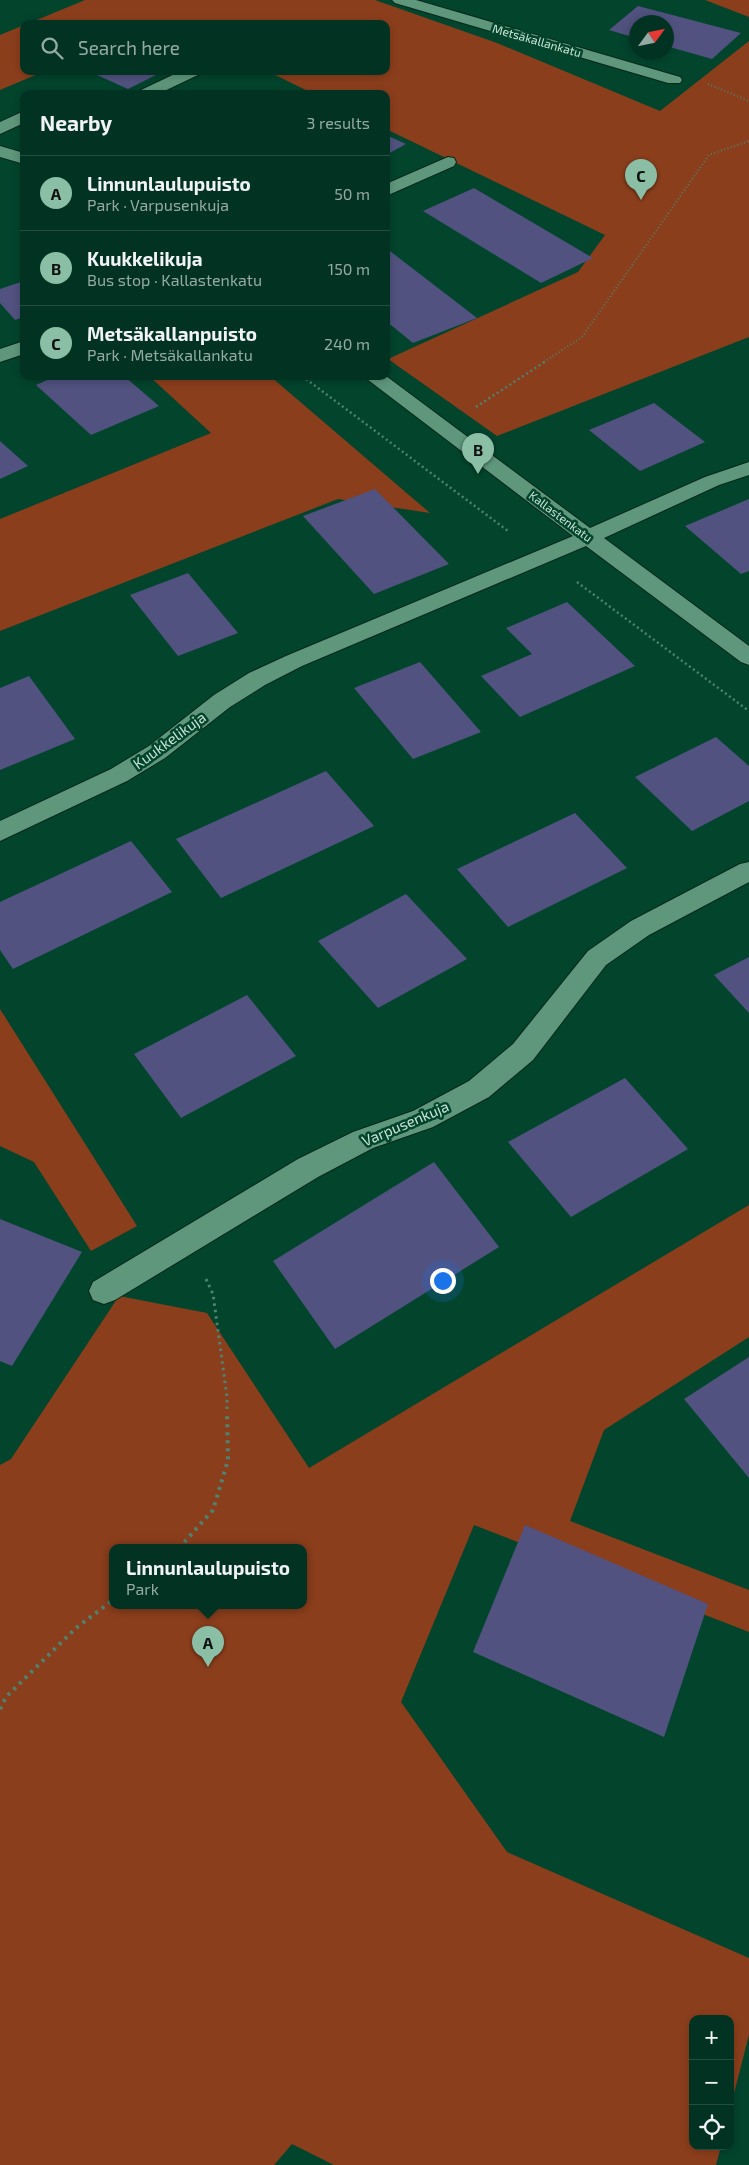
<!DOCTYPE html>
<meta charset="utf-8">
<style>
:root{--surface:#023322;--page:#103f2f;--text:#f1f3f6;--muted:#96aaa5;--line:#234e40;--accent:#8abfa5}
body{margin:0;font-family:"Exo 2",sans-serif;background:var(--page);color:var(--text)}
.controls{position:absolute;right:15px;bottom:15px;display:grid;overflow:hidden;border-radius:10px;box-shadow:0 2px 8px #0003}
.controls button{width:45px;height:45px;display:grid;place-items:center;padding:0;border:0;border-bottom:1px solid var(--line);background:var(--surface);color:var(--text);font:25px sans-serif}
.compass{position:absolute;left:629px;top:15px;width:45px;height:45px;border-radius:50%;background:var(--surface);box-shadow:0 2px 8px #0003;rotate:57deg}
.you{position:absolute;left:442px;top:1280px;width:18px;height:18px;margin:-12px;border:4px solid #fff;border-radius:50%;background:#1a73e8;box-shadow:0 0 0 8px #1a73e833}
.badge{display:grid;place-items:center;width:32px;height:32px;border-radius:50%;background:var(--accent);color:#111;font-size:16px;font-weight:700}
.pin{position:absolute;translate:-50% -41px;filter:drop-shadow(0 1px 2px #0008)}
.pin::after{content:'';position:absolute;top:26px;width:18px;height:15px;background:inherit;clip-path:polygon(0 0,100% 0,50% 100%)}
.popup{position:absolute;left:109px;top:1544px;width:198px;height:65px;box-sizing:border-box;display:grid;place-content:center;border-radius:10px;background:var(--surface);filter:drop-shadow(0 1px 4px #0005);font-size:16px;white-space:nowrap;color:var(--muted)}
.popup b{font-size:19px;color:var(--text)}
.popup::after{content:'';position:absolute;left:50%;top:100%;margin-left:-10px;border:10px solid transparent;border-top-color:var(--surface)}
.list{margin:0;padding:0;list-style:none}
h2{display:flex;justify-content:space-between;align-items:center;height:65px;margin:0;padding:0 20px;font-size:21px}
h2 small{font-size:16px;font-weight:400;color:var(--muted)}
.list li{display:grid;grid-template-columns:32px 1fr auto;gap:15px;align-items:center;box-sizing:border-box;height:75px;padding:0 20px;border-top:1px solid var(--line)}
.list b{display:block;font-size:19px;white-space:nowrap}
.list p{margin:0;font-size:16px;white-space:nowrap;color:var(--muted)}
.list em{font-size:16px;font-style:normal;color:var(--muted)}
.icon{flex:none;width:28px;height:28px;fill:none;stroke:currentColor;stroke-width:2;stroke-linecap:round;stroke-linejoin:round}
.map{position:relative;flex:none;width:749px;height:2165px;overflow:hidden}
.search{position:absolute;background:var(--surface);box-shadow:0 2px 8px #0003;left:20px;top:20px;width:370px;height:55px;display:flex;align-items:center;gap:12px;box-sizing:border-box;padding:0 18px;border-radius:10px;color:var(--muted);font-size:19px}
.panel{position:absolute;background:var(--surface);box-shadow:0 2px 8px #0003;left:20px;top:90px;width:370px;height:290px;border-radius:10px}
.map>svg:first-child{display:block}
</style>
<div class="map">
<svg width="749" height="2165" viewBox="0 0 749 2165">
<rect width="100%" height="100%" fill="#03442d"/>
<g fill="#8b3e1c" fill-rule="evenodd">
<path d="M85,0h290l122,43 163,68 89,-70v296l-252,99 -109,-77 190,-87 27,-37 -219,-106v-35h-72l-47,-23h119v-47h-217l-6,-3 -8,3h-128z"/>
<path d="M705,0h44v17z"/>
<path d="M24,25v46h21l-45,19v-55z"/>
<path d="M149,376h121l160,137 -92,-14 -338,132v-112l211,-86z"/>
<path d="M0,1009l137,217 -46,25 -57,-89 -34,-16z"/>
<path d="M749,1205v132l-145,93 -34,91 179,69v42l-275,-107 -73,177 106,150 242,106v77l-19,74v-90h-37v127h28l-5,19h-382l-42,-21 -18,21h-274v-700l11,-6 108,-163 88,17 102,155zM113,1548h190v58h-190z"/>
</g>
<g fill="#51527f">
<path d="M638,6l103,27 -29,26 -46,-13v-24h-30v16l-27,-8z"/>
<path d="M88,71h76l-36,18z"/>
<path d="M386,135l20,9 -20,11z"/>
<path d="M474,188l119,70 -52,25 -118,-72z"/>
<path d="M386,248l91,70 -64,25 -27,-22z"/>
<path d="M24,281v36l-9,3 -15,-17v-14z"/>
<path d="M56,376h68l35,30 -68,29 -55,-50z"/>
<path d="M654,403l51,39 -65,29 -51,-41z"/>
<path d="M0,441l28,25 -28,13z"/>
<path d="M375,489l74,75 -75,30 -71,-78z"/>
<path d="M749,499v72l-8,3 -56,-48z"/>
<path d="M188,573l50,60 -60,23 -48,-61z"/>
<path d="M567,602l68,64 -115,51 -39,-41 51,-22 -26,-26z"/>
<path d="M420,662l61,70 -68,27 -59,-71z"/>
<path d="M29,676l46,63 -75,31v-82z"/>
<path d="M716,737l33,29v35l-57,30 -57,-54z"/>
<path d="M326,771l48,55 -153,72 -45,-59z"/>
<path d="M575,813l52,55 -119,59 -51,-58z"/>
<path d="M131,841l41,51 -159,77 -13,-19v-48z"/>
<path d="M406,894l61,65 -89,49 -60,-67z"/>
<path d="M749,957v56l-35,-38z"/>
<path d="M247,995l49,61 -115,62 -47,-64z"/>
<path d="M625,1078l63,71 -117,68 -63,-75z"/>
<path d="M434,1162l65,85 -164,102 -62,-88z"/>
<path d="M0,1219l82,33 -70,114 -12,-5z"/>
<path d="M749,1357v121l-65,-79z"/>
<path d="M525,1525l183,79 -44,133 -191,-85z"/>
</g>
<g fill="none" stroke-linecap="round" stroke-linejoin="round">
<defs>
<g id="minor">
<path d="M392,0h24l264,77 2,3 -2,3h-12l-273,-80z"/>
<path d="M181,71h21l-2,3 -42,20h-21l2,-3z"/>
<path d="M24,111v12l-24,11v-12z"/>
<path d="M0,146l24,7v11l-24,-7z"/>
<path d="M448,157l6,1 2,4 -2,4 -68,30v-12z"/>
<path d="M24,341v13l-24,8v-13z"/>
<path d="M363,376h23l204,152 115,-51 44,-15v13l-30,10 -115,53 145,108v19l-8,-3 -155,-116 -284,120 -37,19 -35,22 -65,51 -38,23 -127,60v-20l111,-52 38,-23 65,-51 35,-22 37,-17 287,-120z"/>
<path d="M749,862v20l-100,53 -43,30 -73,95 -44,37 -56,30 -60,21 -55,29 -203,123 -11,4 -11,-4 -4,-9 4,-9 205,-123 55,-27 60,-21 56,-30 44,-37 75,-93 43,-30 109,-57z"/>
</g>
</defs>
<use href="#minor" stroke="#08271a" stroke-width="2"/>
<g stroke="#4f826f" stroke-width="2" stroke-dasharray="1 2.5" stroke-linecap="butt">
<path d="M708,84l41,17"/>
<path d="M544,362l38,-25 127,-182 40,-14"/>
</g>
<g stroke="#4f826f" stroke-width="2.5" stroke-dasharray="2 3" stroke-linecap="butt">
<path d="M302,376l206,155"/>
<path d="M476,407l70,-46"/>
<path d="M577,582l172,129"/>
</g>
<path stroke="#4f826f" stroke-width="3" stroke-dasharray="2.5 4" stroke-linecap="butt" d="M206,1279l7,15 14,103v16"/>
<g stroke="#4f826f" stroke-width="4" stroke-dasharray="3 5" stroke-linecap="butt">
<path d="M179,1548l34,-38 15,-50 -1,-48"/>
<path d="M0,1709l6,-12 70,-69 37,-28"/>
</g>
<use href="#minor" fill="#5e977c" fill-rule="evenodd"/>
</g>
<g text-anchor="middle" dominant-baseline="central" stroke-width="5" stroke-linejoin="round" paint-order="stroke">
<g font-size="12" fill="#c8e5d6" stroke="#03442d">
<text transform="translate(537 40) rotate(16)">Metsäkallankatu</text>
<text transform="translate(561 516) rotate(37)">Kallastenkatu</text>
</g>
<g font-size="15" fill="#c8e5d6" stroke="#03442d">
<text transform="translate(169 740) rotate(-36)">Kuukkelikuja</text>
<text transform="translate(405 1123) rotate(-23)">Varpusenkuja</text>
</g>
</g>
</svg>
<div class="controls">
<button>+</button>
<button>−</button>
<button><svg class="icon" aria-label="locate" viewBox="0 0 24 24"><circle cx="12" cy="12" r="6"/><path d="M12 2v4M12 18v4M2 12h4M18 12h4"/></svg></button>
</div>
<svg class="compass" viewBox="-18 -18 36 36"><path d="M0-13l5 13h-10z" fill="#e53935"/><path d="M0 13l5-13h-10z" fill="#96aaa5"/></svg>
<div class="you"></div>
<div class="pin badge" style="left:208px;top:1667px">A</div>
<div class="popup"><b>Linnunlaulupuisto</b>Park</div>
<div class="pin badge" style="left:478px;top:474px">B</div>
<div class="pin badge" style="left:641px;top:200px">C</div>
<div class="search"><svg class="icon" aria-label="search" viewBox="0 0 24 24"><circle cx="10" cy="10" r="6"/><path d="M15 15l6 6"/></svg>Search here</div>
<section class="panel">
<h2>Nearby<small>3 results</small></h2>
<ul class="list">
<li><span class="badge">A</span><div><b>Linnunlaulupuisto</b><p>Park · Varpusenkuja</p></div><em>50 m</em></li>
<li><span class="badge">B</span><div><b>Kuukkelikuja</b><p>Bus stop · Kallastenkatu</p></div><em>150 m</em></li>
<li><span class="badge">C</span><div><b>Metsäkallanpuisto</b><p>Park · Metsäkallankatu</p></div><em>240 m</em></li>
</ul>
</section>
</div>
